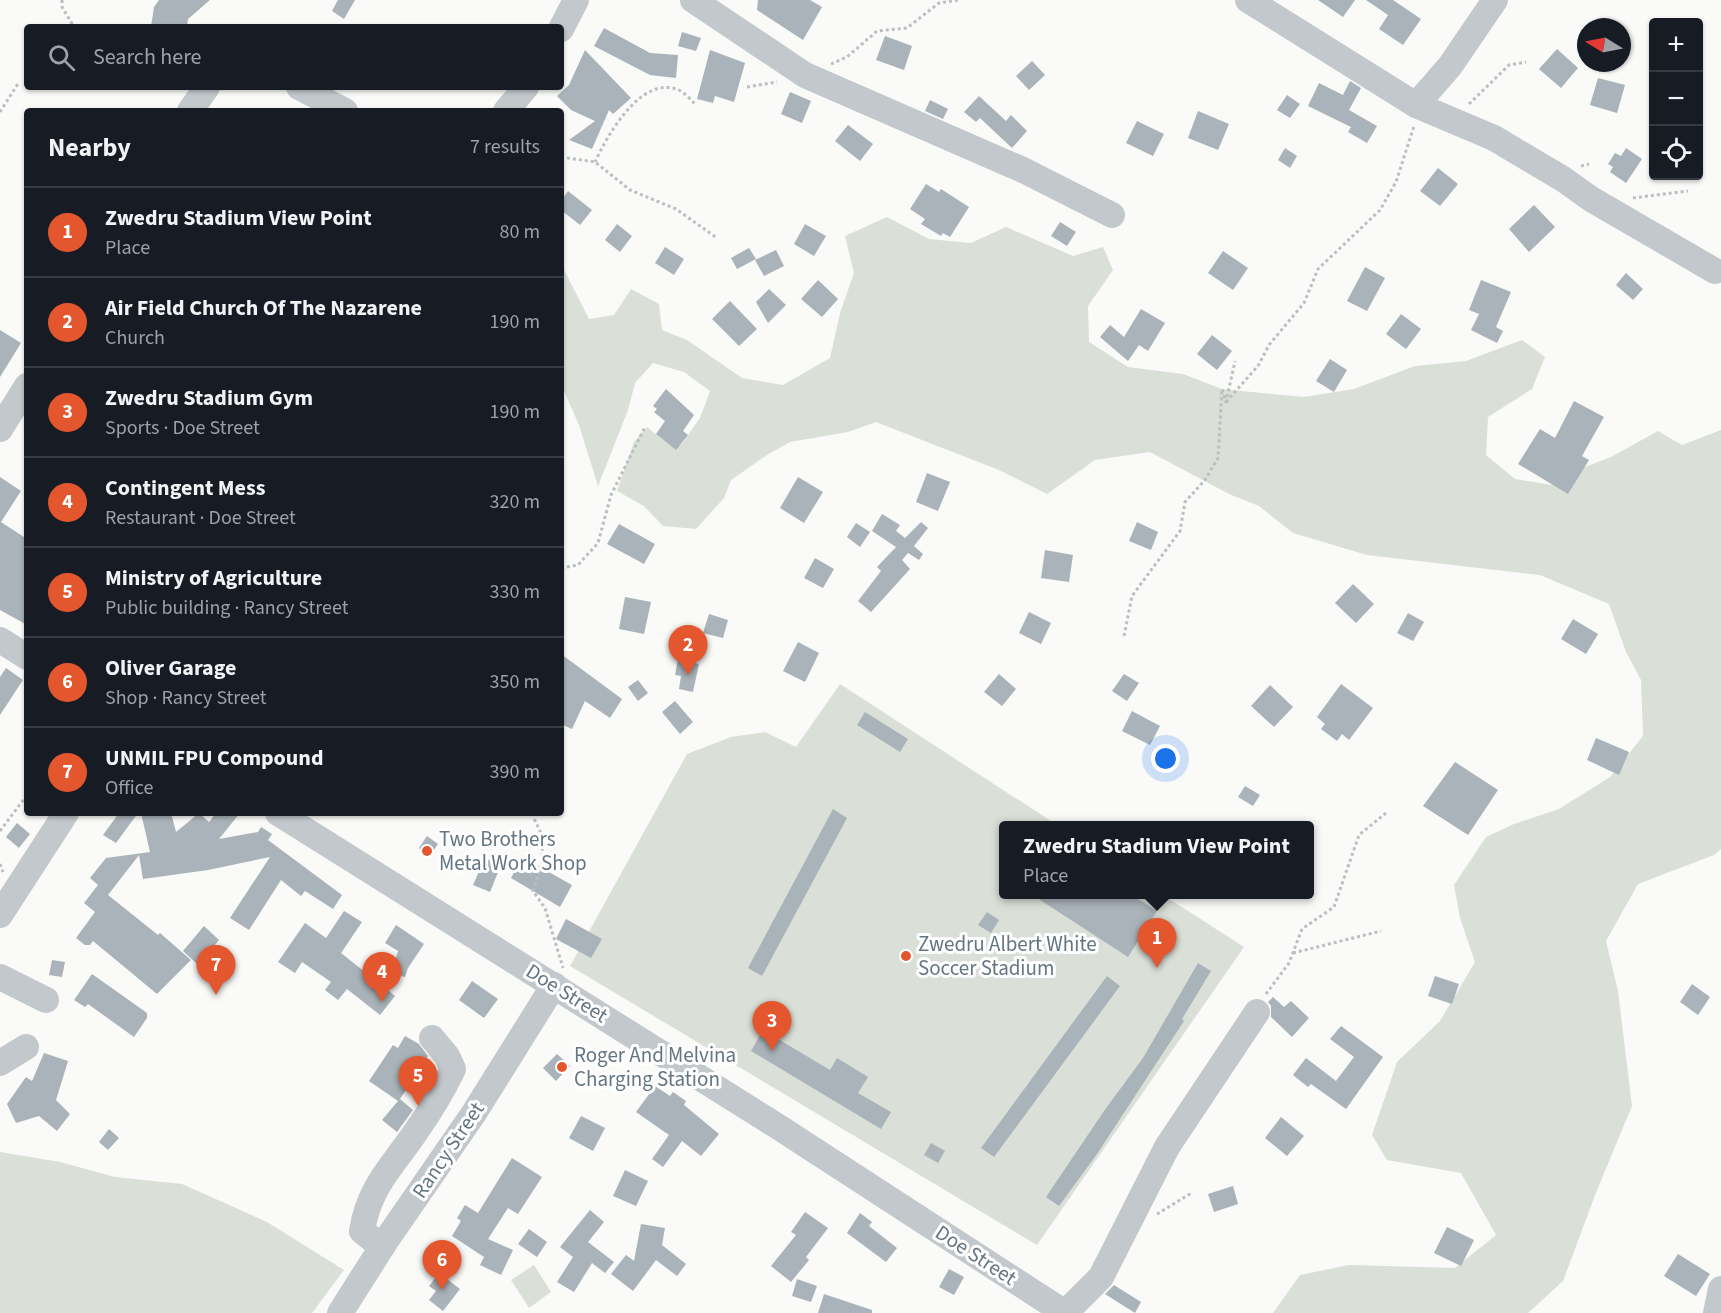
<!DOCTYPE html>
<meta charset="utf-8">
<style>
:root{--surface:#171b24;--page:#20242c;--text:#f1f3f6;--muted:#9ea1a6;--line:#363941;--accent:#e4572e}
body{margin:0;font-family:"Source Sans 3",sans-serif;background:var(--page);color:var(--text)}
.controls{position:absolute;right:18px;top:18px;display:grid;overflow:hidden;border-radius:6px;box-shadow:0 2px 4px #0004}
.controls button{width:54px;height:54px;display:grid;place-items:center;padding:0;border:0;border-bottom:2px solid var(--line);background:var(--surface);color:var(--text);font:30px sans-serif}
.compass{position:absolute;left:1577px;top:18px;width:54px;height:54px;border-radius:50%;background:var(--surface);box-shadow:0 2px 4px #0004;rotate:280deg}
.you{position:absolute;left:1166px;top:759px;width:21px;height:21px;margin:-15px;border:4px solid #fff;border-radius:50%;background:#1a73e8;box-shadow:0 0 0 9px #1a73e833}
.badge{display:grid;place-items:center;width:39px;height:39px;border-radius:50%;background:var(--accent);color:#fff;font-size:20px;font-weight:700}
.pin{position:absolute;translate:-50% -50px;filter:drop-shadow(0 2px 3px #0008)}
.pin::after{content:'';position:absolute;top:32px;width:21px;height:18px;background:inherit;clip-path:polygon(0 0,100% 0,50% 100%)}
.popup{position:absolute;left:999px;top:821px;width:315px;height:78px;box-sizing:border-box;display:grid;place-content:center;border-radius:6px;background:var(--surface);filter:drop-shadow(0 2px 4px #0005);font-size:20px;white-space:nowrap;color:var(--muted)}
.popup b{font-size:22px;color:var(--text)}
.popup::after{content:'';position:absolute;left:50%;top:100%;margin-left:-12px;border:12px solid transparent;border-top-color:var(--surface)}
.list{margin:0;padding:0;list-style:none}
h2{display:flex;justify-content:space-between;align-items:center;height:78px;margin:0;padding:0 24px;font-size:26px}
h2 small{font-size:20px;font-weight:400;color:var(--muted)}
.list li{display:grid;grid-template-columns:39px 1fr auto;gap:18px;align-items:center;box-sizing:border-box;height:90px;padding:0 24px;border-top:2px solid var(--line)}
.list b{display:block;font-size:22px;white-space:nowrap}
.list p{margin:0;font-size:20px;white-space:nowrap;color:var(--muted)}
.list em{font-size:20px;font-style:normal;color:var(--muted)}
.icon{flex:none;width:33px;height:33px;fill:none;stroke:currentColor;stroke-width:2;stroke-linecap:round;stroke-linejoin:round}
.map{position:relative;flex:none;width:1721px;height:1313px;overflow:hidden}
.search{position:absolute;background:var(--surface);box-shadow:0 2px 4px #0004;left:24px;top:24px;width:540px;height:66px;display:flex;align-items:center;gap:15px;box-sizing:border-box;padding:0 21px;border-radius:6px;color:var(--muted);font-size:22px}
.panel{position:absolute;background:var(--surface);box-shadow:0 2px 4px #0004;left:24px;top:108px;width:540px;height:708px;border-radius:6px}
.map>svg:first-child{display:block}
</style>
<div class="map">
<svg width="1721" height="1313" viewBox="0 0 1721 1313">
<rect width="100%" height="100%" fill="#fafaf8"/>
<g fill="#dadfd7">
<path d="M887,217l42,22 42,4 35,-16 67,29 30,-9 10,23 -25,36 1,36 39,25 55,7 39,15 82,8 50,-8 61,-23 51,-5 56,-21 23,17 -13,32 -44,28 -2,38 29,24 37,6 30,-17 29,-11 47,-26 24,14 39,-15v419l-7,6 -76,29 -32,57 12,50 14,115 -35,84 -34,91 -35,32h-255l27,-38 49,-10 106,3 41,-33 -35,-62 -74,-13 -15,-25 25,-73 43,-41 35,-59 -15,-44 -6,-33 32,-48 28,-13 45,-15 51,-32 33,-41 -2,-56 -15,-28 -17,-48 -69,-29 -173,-20 -74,-22 -34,-27 -30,-12 -79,-42 -55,8 -48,34 -48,-24 -123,-48 -28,10 -58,10 -23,13 -36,25 -7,18 -28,31 -33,-3 -19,-20 -27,-15 17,-49 13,-15 16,13 18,5 19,-27 10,-27 -26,-19 -31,-9 -18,20 -7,27 -30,76 -19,-61 -15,-34 -3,-1v-126l28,55 25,-4 17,-26 28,15 3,26 25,10 55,38 41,7 47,-27 10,-45 14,-40 -9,-37z"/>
<path d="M840,684l217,141 -53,1v68l159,1 81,52 -207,298 -467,-279 117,-212 44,-17 34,-5 31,15z"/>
<path d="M0,1152l60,10 55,15 67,7 85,38 77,48 -32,43h-312z"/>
<path d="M534,1265l17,27 -22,16 -18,-28z"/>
</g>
<g fill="#aab3b9">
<path d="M159,0h51l-22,19 -1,8h-36l3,-20z"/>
<path d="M338,0h17l-11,19 -12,-8z"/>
<path d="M758,0h52l12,7 -19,33 -46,-30z"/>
<path d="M1318,0h37l-12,17z"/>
<path d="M1366,0h27l28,19 -18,26 -24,-16 9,-14z"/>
<path d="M604,28l46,25 28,2 -2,23 -26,-3 -56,-29z"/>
<path d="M682,32l19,6 -5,13 -18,-5z"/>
<path d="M885,36l27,10 -8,24 -28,-10z"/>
<path d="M1557,49l21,19 -17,20 -22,-19z"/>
<path d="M585,50l46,48 -18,16 -4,-4 -17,39 -23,-9 26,-19 -24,-11 -14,-14 12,-11z"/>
<path d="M710,50l35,13 -11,39 -19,-6 -2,7 -16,-4z"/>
<path d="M1032,61l13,14 -16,15 -13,-14z"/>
<path d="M1598,78l27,7 -8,28 -27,-8z"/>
<path d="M1350,81l11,7 -12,22 28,16 -10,17 -19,-11 3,-5 -43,-21 11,-23 24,12z"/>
<path d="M790,92l21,9 -9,22 -21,-9z"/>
<path d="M1287,95l13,9 -10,14 -13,-8z"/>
<path d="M979,96l27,25 5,-6 16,16 -15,17 -32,-30 -4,4 -12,-10z"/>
<path d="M930,100l18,9 -5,10 -18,-8z"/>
<path d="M1198,111l31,13 -11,26 -30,-12z"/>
<path d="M1137,121l27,13 -11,22 -27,-13z"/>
<path d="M848,125l25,19 -13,17 -25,-20z"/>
<path d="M1285,148l12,8 -7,12 -12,-8z"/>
<path d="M1626,148l16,11 -16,24 -16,-11 3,-5 -5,-3 7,-11 6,3z"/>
<path d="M1438,168l20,16 -18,22 -20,-15z"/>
<path d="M926,184l13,8 2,-3 28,18 -19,30 -7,-4 -2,3 -20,-12 4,-5 -15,-10z"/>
<path d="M568,191l24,19 -12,15 -19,-15v-9z"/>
<path d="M1534,205l21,22 -26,25 -20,-23z"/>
<path d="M1060,222l16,10 -9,14 -16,-10z"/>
<path d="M617,224l15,12 -12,16 -15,-12z"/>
<path d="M805,224l21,12 -12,20 -20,-12z"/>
<path d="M665,247l19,12 -10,16 -19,-12z"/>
<path d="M749,248l7,11 -19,10 -6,-11z"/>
<path d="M776,250l8,16 -20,10 -9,-16z"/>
<path d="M1223,251l25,17 -15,22 -25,-17z"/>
<path d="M1365,267l20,11 -18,33 -20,-10z"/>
<path d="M1626,273l17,16 -10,11 -17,-15z"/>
<path d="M818,280l20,19 -16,18 -21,-18z"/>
<path d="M1481,280l30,12 -15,35 7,4 -6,12 -26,-13 8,-16 -10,-4z"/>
<path d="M769,289l17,16 -18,18 -12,-21z"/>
<path d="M730,301l27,28 -18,17 -27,-27z"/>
<path d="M1141,309l24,14 -17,28 -9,-6 -11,16 -28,-24 10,-12 14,12z"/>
<path d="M1401,314l20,15 -15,20 -20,-15z"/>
<path d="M0,330l21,13 -21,34z"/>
<path d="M1212,335l20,16 -15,19 -20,-16z"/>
<path d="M1330,359l17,11 -13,22 -18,-11z"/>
<path d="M666,389l28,26 -11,16 5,4 -12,15 -20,-16 9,-13 -11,-9 3,-3 -4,-3z"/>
<path d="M1574,401l30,16 -22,39 7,4 -21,34 -50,-30 22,-35 15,9z"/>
<path d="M927,473l23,9 -12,29 -22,-9z"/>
<path d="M0,477l21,14 -20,31 26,17v86l-27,-15z"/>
<path d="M798,477l25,15 -19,31 -24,-15z"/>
<path d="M882,514l18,11 -4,6 9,7 16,-16 7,6 -14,18 9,8 -4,6 -11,-7 -6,7 8,9 -39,43 -13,-11 23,-30 -4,-4 19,-20 -24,-16z"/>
<path d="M1137,522l21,10 -7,18 -22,-9z"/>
<path d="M856,523l14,9 -10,15 -13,-10z"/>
<path d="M619,524l36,20 -11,20 -37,-20z"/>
<path d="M1045,550l28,5 -4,27 -28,-4z"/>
<path d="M815,558l19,11 -11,19 -19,-10z"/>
<path d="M1353,584l21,20 -18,19 -21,-20z"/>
<path d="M625,597l26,5 -7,32 -25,-5z"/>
<path d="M1029,612l22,11 -10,21 -22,-11z"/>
<path d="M1408,613l16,9 -11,19 -16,-8z"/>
<path d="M709,614l19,6 -5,18 -20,-5z"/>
<path d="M1573,619l25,15 -12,20 -25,-15z"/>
<path d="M678,630l13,4 -6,16 -12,-4z"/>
<path d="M798,642l21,11 -14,29 -22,-11z"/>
<path d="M561,654l61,45 -12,19 -25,-17 -13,28 -11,-5z"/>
<path d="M678,659l21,5 -6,28 -14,-3 2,-13 -6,-1z"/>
<path d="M6,668l17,12 -23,35v-38z"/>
<path d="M999,674l17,15 -14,17 -18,-14z"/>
<path d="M1124,674l15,9 -12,18 -15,-10z"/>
<path d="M638,680l10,13 -10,8 -10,-14z"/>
<path d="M1341,684l32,24 -24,32 -7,-6 -5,7 -16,-12 4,-5 -8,-7z"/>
<path d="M1270,685l23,22 -19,20 -23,-21z"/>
<path d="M675,701l18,21 -13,12 -18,-22z"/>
<path d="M1132,711l28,15 -10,19 -28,-14z"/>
<path d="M865,712l43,27 -8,13 -43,-27z"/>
<path d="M1596,738l33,14 -10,23 -32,-15z"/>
<path d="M1455,762l43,28 -30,45 -45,-29z"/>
<path d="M1245,786l15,9 -7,11 -15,-9z"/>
<path d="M833,809l14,9 -85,158 -14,-8z"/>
<path d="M119,813h19l-22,30 -13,-8z"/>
<path d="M141,813h30l5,19 23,-19 10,9 7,-9h24l-21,26 39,-7 3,-5 11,7 -4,6 74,55 -9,14 -28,-18 -4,5 -20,-16 -32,50 -19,-12 40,-61 -62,13 -65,9 -4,-24 -31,40 50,40 2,-2 31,27 -34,34 -64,-53 -3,4h-5l-9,-7 19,-26 -11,-9 14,-18 -8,-7 16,-20 44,-6z"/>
<path d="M17,823l13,11 -11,14 -13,-11z"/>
<path d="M427,836l11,8 -8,12 -11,-8z"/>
<path d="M522,857l50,28 -12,22 -49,-29z"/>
<path d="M485,858l16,7 -11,27 -17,-7z"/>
<path d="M1031,894h99l27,17 -29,46z"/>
<path d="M344,911l18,11 -21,31 54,43 -15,19 -33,-26 -9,11 -13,-10 6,-8 -29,-20 -7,11 -17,-11 27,-39 21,15z"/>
<path d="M987,912l12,8 -8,13 -13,-8z"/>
<path d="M566,919l36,20 -11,19 -35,-19z"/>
<path d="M396,925l28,19 -16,24 -3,9 -14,-4 7,-22 -13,-8z"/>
<path d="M204,926l15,14 -21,25 -15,-14z"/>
<path d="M52,960l13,2 -3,15 -13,-2z"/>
<path d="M1198,963l13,8 -29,48 2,2 -87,133 -38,52 -13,-9 58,-86 39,-53z"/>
<path d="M92,974l55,39v5l-13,19 -46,-33 -3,3 -11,-7z"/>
<path d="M1107,976l13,10 -126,171 -13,-9z"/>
<path d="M1435,976l24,8 -7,20 -24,-8z"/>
<path d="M472,981l26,18 -14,19 -25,-18z"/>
<path d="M1692,984l18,13 -12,18 -18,-13z"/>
<path d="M1273,997l11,10 7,-6 18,17 -17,19 -21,-20v-11l-3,-4z"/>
<path d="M1341,1026l42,31 -37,52 -35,-25 -3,3 -15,-12 13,-17 30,23 18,-24 -24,-18z"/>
<path d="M763,1030l67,40 7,-12 31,19 -10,16 33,19 -10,17 -130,-78z"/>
<path d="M405,1036l14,8 9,12 -28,43 13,11 -16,22 -15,-12 16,-19 -29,-20 24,-36 5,3z"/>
<path d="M44,1053l24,8 -12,39 14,14 -13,17 -18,-15 -23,7 -9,-19 19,-27 6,4z"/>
<path d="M557,1054l13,12 -14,15 -13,-13z"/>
<path d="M655,1086l15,10 3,-4 13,9 -2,4 35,29 -18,22 -19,-15 -19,26 -11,-8 17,-24 -33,-23z"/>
<path d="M581,1116l24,12 -12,23 -24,-13z"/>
<path d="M1281,1117l23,19 -17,20 -22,-18z"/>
<path d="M109,1129l10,9 -11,12 -9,-8z"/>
<path d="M931,1143l14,8 -7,12 -14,-8z"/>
<path d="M512,1158l30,19 -24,37 -10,-6 -20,31 25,11 -12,25 -21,-10 4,-8 -32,-21 9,-15 -4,-3 8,-13 13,8z"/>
<path d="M625,1170l23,11 -12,25 -23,-10z"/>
<path d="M1233,1186l5,18 -24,8 -6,-18z"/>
<path d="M590,1210l14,12 -16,20 26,20 -9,11 -13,-10 -18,29 -17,-10 16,-25 -13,-10z"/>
<path d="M805,1212l23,16 -22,29 3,3 -18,22 -20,-16 25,-31 -5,-3z"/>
<path d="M860,1213l12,9 -3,4 28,22 -11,14 -39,-29z"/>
<path d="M641,1224l24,4 -3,17 24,19 -9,12 -21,-16 -23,31 -22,-17 15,-19 8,6z"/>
<path d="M1447,1227l27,13 -13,26 -27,-13z"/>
<path d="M529,1229l18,13 -10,15 -19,-13z"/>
<path d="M1678,1254l32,20 -14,22 -32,-20z"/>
<path d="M949,1269l15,8 -10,18 -15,-8z"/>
<path d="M439,1273l21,16 -17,22 -14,-11 7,-9 -7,-5z"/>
<path d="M797,1279l20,7 -6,16 -19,-6z"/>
<path d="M1114,1285l27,17 -6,11 -30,-19z"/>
<path d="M824,1294l48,16v3h-54z"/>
</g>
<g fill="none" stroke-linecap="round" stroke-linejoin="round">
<g stroke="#bbbfc2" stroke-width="3" stroke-dasharray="3 3" stroke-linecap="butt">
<path d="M62,0v7l12,20"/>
<path d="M831,64l16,-7 30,-26 30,-3 32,-25 19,-3"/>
<path d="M747,87l30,-5"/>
<path d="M1469,104l40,-39 17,-3"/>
<path d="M0,112l19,-30"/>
<path d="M561,157l34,5 35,28 46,19 41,29"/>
<path d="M595,162c12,-26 43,-81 77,-74 10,1 17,10 23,16"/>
<path d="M1581,166l8,-2"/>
<path d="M1633,198l55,-7"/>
<path d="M1226,402l32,-36 11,-21 35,-42 14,-34 62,-59 16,-28 18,-56"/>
<path d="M561,568l17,-3 20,-22 13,-48 34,-68"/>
<path d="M1124,636l8,-40 48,-65 5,-29 20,-22 13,-22 4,-69 4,13 9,-41"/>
<path d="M534,813c-1,9 6,14 7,22 4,21 -1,36 -8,56l12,17 18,60"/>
<path d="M0,831l27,-36"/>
<path d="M0,864l3,8"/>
<path d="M1293,953l88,-22"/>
<path d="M1266,994l23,-31 13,-34 32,-22 25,-72 27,-22"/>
<path d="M1157,1214l36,-22"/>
</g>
<g stroke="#c3c8cc" stroke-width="26">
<path d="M693,0l112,75 218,95 89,45"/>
<path d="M1248,0l168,105 78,33 69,41 28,20 124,72"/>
<path d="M561,29l15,-29"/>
<path d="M299,87l46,24"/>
<path d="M1416,105l34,-39 45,-66"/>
<path d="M190,111l17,-24"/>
<path d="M506,111l20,-24"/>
<path d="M0,429l27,-43"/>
<path d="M0,640l27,17"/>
<path d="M278,813l499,313 288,187"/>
<path d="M0,915l66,-102"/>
<path d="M0,977l46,23"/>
<path d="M0,1063l26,-16"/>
<path d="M382,1247l-20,-16c7,-45 31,-65 55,-101 14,-20 26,-40 36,-61l-6,-13 -15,-18"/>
<path d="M340,1313l47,-74 87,-126 80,-128"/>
<path d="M1065,1313l36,-36 66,-130 90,-135"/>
<path d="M1716,1313l5,-24"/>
</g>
</g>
<g fill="#e4572e" stroke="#fff" stroke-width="2">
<circle cx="427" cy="851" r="6"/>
<circle cx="906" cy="956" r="6"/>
<circle cx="562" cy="1067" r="6"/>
</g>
<g text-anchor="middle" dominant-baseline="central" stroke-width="6" stroke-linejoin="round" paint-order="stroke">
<g font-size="21" fill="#657683" stroke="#fff" text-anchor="start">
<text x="439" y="839">Two Brothers<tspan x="439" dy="24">Metal Work Shop</tspan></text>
<text x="918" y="944">Zwedru Albert White<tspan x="918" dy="24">Soccer Stadium</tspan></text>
<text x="574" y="1055">Roger And Melvina<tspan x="574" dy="24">Charging Station</tspan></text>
</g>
<g font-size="21" fill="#657683" stroke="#fff">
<text transform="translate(567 993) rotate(32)">Doe Street</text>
<text transform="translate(448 1150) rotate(-56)">Rancy Street</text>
<text transform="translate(976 1255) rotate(33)">Doe Street</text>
</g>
</g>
</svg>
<div class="controls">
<button>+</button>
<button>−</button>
<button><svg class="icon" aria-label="locate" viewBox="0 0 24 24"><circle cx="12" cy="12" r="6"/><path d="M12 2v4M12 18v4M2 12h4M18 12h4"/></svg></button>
</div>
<svg class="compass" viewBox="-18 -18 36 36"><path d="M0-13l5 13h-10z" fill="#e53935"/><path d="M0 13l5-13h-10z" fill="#9ea1a6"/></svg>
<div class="you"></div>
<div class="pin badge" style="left:1157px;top:968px">1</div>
<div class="popup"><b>Zwedru Stadium View Point</b>Place</div>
<div class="pin badge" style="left:688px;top:675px">2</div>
<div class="pin badge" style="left:772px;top:1051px">3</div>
<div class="pin badge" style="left:382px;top:1002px">4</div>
<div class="pin badge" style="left:418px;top:1106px">5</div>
<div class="pin badge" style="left:442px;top:1290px">6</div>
<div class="pin badge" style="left:216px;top:995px">7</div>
<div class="search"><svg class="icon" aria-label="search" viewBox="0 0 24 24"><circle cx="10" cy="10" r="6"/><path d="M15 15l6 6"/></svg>Search here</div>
<section class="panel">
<h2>Nearby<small>7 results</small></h2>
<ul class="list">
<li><span class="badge">1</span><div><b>Zwedru Stadium View Point</b><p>Place</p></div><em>80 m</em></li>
<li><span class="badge">2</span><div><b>Air Field Church Of The Nazarene</b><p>Church</p></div><em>190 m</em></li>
<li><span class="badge">3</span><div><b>Zwedru Stadium Gym</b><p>Sports · Doe Street</p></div><em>190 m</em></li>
<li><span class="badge">4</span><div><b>Contingent Mess</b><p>Restaurant · Doe Street</p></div><em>320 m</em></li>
<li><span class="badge">5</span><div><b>Ministry of Agriculture</b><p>Public building · Rancy Street</p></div><em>330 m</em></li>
<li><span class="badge">6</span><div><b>Oliver Garage</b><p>Shop · Rancy Street</p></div><em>350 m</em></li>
<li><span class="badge">7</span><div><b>UNMIL FPU Compound</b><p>Office</p></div><em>390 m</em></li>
</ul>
</section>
</div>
